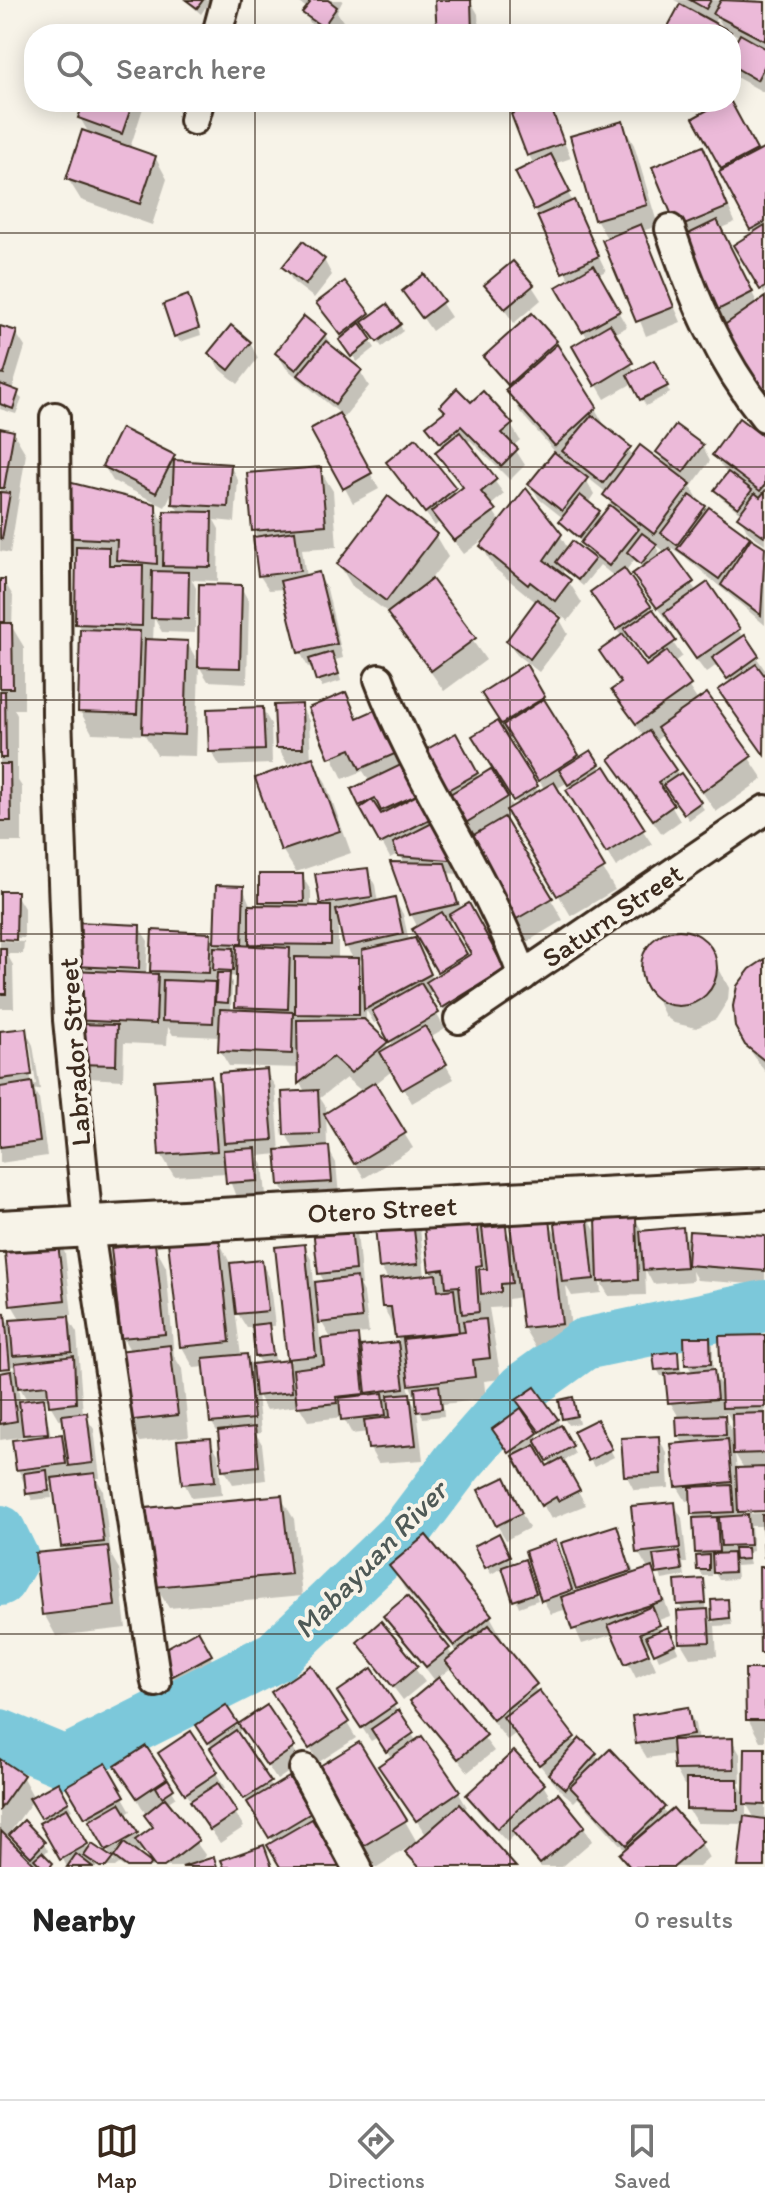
<!DOCTYPE html>
<style>
:root{--surface:#fff;--page:#f2f2f2;--text:#222;--muted:#767676;--line:#e0e0e0;--accent:#3b2a1e}
body{margin:0;font-family:Itim,sans-serif;background:var(--page);color:var(--text)}
.list{margin:0;padding:0;list-style:none}
h2{display:flex;justify-content:space-between;align-items:center;height:104px;margin:0;padding:0 32px;font-size:34px}
h2 small{font-size:26px;font-weight:400;color:var(--muted)}
.icon{flex:none;width:44px;height:44px;fill:none;stroke:currentColor;stroke-width:2;stroke-linecap:round;stroke-linejoin:round}
.map{position:relative;flex:none;width:765px;height:1867px;overflow:hidden}
.search{position:absolute;background:var(--surface);box-shadow:0 4px 20px #0003;left:24px;right:24px;top:24px;height:88px;display:flex;align-items:center;gap:20px;box-sizing:border-box;padding:0 28px;border-radius:32px;color:var(--muted);font-size:30px}
.sheet{height:232px;background:var(--surface)}
nav{display:flex;justify-content:space-around;align-items:center;box-sizing:border-box;height:112px;border-top:2px solid var(--line);background:var(--surface);font-size:22px;color:var(--muted)}
nav a{display:grid;justify-items:center;gap:4px}
nav .on{color:var(--accent)}
.map>svg:first-child{display:block}
</style>
<div class="map">
<svg width="765" height="1867" viewBox="0 0 765 1867">
<rect width="100%" height="100%" fill="#f7f3e8"/>
<filter id="ink" filterUnits="userSpaceOnUse"><feTurbulence type="fractalNoise" baseFrequency=".0125" numOctaves="2"/><feDisplacementMap in="SourceGraphic" scale="16" xChannelSelector="R" yChannelSelector="G"/><feConvolveMatrix kernelMatrix="1 2 1 2 8 2 1 2 1" color-interpolation-filters="sRGB"/></filter>
<g filter="url(#ink)">
<g fill="#0003" fill-rule="evenodd">
<path d="M185,0h25v1l-9,13z"/>
<path d="M296,0h47l-6,12 7,11 -8,11h-14l-9,-6 -8,-15 3,-4z"/>
<path d="M470,0l8,14 1,20h-40z"/>
<path d="M674,0h83l8,4v89l-29,-16 -5,-8v-34l5,10 4,-8 -12,-7 2,4h-64l16,-30zM717,17l9,14 -13,-7z"/>
<path d="M86,102h59l-15,46 25,9 12,22 -15,46 -71,-25 -13,-21 22,-44 -10,-17z"/>
<path d="M729,102l29,52 7,-3v144l-29,-49 19,-12 -60,-115z"/>
<path d="M547,103l24,55 -17,6 52,107 -9,4 30,52 -14,7 23,39 18,-10 16,30 -24,13 -13,-23 -28,16 -31,-52 14,-8 -29,-52 11,-6 -52,-108 16,-8 -5,-10z"/>
<path d="M622,124l12,21 24,81 -16,5 39,91 -35,14 -38,-96 -12,-21z"/>
<path d="M710,163l25,59 -16,7 39,75 7,-5 -37,56 -49,-128z"/>
<path d="M324,260l8,15 -18,23 -21,-16 -8,-15z"/>
<path d="M424,277l27,40 -19,14 -28,-40z"/>
<path d="M487,286h45l9,14 -27,23z"/>
<path d="M319,303l49,11 2,4 30,7 3,6 -21,16 -11,-14 -4,3 8,12 -18,14z"/>
<path d="M191,305l10,30 -21,7 -4,-6z"/>
<path d="M532,316l24,26 52,89 26,25 33,12 -9,-16 44,-6 8,15 -19,26 11,18 63,44v76l-80,-68 -13,-9 -3,3 28,41 41,38 27,40 -4,5 4,5v76l-35,-50 1,-22 -13,-20 -12,9 -63,-84 1,-21 -10,-8 -9,12 57,84 -9,7 25,38 9,-6 56,84 -47,33 -53,-77 -9,7 50,67 -15,11 -19,-26 -4,3 14,24 -18,13 -42,-60 24,-37 -30,-46 8,-6 -21,-34 21,-14 -21,-30 14,-30 -15,-12 -17,21 -19,-16 -3,5 8,7 13,21 -14,18 -13,-10 13,23 -29,38 -22,-17 -9,-14 29,-38 -43,-35 -12,-22 6,-10 -24,18 -25,-32 -4,4 -47,-63 66,26 3,5 7,-5 -26,-37 5,-4 -14,-22 42,-22 40,21 9,15 -7,6 12,19 -15,15 -40,-40 -3,3 37,51 -14,12 11,17 59,12 8,14 23,9 -8,-15 -18,-15 -2,-10 -24,-19 -8,-14 25,-32 -36,-41 -11,-23 -24,-32zM583,474l24,19 5,14 -10,11 -14,-15 6,-9zM655,545l11,8 -13,7 6,-8zM632,639l18,26 -4,3 -19,-26z"/>
<path d="M0,328l16,5 9,14 -13,43 10,9 -6,15 -16,-5z"/>
<path d="M325,335l8,14 27,22 9,15 -25,31 -58,-49 -9,-15z"/>
<path d="M250,343l8,15 -20,26 -19,-16 -9,-15z"/>
<path d="M338,416l41,73 -26,14 -40,-73z"/>
<path d="M0,430l13,2 13,22 -16,99 -10,-2z"/>
<path d="M765,440v104l-17,-12 -8,-15 2,-3 -22,-17 -4,-6 12,-16 -14,-19z"/>
<path d="M174,456l4,7 52,3 8,14 -3,42 -21,-2 5,9 -1,52 -26,-1 4,8 -1,45 -33,-1 -8,-14 -1,23 34,2 13,22 41,-78 8,15 -2,81 -39,-2 -9,-15 -3,90 -39,-1 -12,-20 -53,-2 -12,-22 2,-79 -5,-9 1,-64 -5,-1 -13,-21 94,-31 12,20 14,-13 -6,-9 1,-18 -10,21 -52,-26 -9,-15z"/>
<path d="M320,470l13,21 4,56 -35,2 4,28 12,-3 9,15 16,69 -8,2 6,21 -19,6 -9,-22 -5,2 -8,-15 -16,-63 -15,1 -9,-14 -2,-38 -4,-8z"/>
<path d="M435,535l13,22 -18,23 56,80 -42,31 -54,-77 -38,-28 -13,-22z"/>
<path d="M0,581h4l9,15 -1,31 12,20v62h-10l3,6v64l5,8v55h-22z"/>
<path d="M525,667l55,92 10,-6 62,91 -36,23 -39,-62 -9,-23 -12,7 59,101 -44,26 -60,-101 -7,4 59,101 -36,22 -109,-185 37,-21 24,43 16,-9 -20,-33 25,-16zM512,737l33,53 -6,3 -32,-53zM504,785l14,21 -5,3 -11,-23z"/>
<path d="M345,695l14,25 17,-8 52,96 -4,2 8,16 36,42 -10,6 -10,-1 14,37 7,-4 43,78 -60,38 -19,-31 -7,4 19,34 -15,9 24,41 -42,24 -19,-33 -19,15 39,63 -49,30 -38,-63 37,-23 -17,-14 -26,20 6,9 1,40 9,16 3,33 -50,3 -8,-14 -3,-31 -20,2 5,9 3,30 -30,2 -9,-24 -53,3 -13,-22 49,-75 13,22 43,-29 9,14 5,66 15,-1 -9,-17 20,-41 -6,-10v-15l-71,-2 -9,-15 1,-14 -48,-2 -5,-8 -1,18 -43,-2 -1,37 -37,-2 -10,-112 63,-39 9,14 -2,35h10l-4,-6 58,-35 6,11 2,-59 25,1 8,19h13l-3,-6 41,-25 9,15v16l13,1 -3,-5 46,-33 8,15 3,18 16,-3 9,14 6,27 13,14 11,25 8,-5 -26,-45 3,-2 -7,-14 -6,-50 -6,-11 -9,5 -36,-68 16,-8 -7,-11 -20,8 -33,-70zM454,921l20,34 -7,4 -21,-36zM338,922l8,24 8,14h-16zM364,959l1,12 -7,-11zM229,976l9,1 2,34h-9l1,-29zM366,1010l8,13 5,-2 15,25 -4,3 -24,-25z"/>
<path d="M301,706l8,15 2,39 14,21 26,72 -55,19 -13,-21 -26,-72 44,-17 -14,1 -9,-15z"/>
<path d="M262,709l9,15 1,40 -52,2 -9,-15z"/>
<path d="M0,873v20h15l9,15v30l-24,-1z"/>
<path d="M675,932h12l19,12 23,44 -1,12 -12,19 -20,9 -22,-5 -9,-7 -22,-44 5,-22 7,-9z"/>
<path d="M0,941l24,1 -1,12h-16l6,11 1,43h-14z"/>
<path d="M765,961v111l-19,-28z"/>
<path d="M25,1030l8,15 7,44 -6,1 5,9 8,57 -47,7v-130zM26,1043h4l6,41 -4,1z"/>
<path d="M475,1214l9,16 21,-2 9,16 35,-22 10,17 27,-25 12,22 37,-17 8,13 38,-3 9,15 75,-6v47l-68,-5 -5,-9 1,10 -40,3 -8,-15 1,26 -37,1 -9,-15 1,12 -29,3 -6,-10 7,59 -36,5 -13,-22 -3,-31 -13,2v8l-19,1 12,71 -17,2 2,18 -43,5 1,12 -21,2 -15,-38 2,18 7,12 6,50 -45,3 -8,-14 -2,-17 -16,2 -9,-17 -35,4 -9,-15 -33,4 -9,-16 4,39 -5,1 6,10 4,36 -33,4 -9,-15 -3,-31 -9,-15 -6,-56 -12,1 -12,-21 36,-108 13,26 30,-3 8,15 6,49h-6l7,38 15,-2 13,-116 8,15 2,23 11,-1 -5,-9 -6,-53 34,-3 9,14 5,53h-3l5,9 5,39 -14,1 8,14 37,-4 -16,-37 5,-26 -8,-13 30,-53 9,14 5,48 9,-1 -3,-6zM235,1309l12,19h7l3,28 5,9 -10,1 -6,-10h-5zM318,1316l14,24 -12,2z"/>
<path d="M56,1238l9,15 7,62h-6l11,18 6,81 11,15 6,49h-4l7,12 8,65 8,14 7,59 -70,8 -12,-22 22,-62 -12,-71h-4l2,17 -20,2 -14,-31 10,-29 -2,-4 -26,4v-69l20,-2v-3l-20,1v-51l4,-1 9,16 9,-9 -10,-17zM18,1384l10,18 -8,1zM46,1398l13,22 6,-1 4,30 -8,-13 -10,1 -7,-37z"/>
<path d="M154,1245l12,22 8,89 8,13 7,67 -49,6 -13,-22 4,-68 -8,-14 -10,-89z"/>
<path d="M765,1337v172l-20,1v4l20,-1v28l-1,-15h-13l2,25 -6,1 3,13 -14,1 1,13 -18,1 -7,-12v8h-9l-4,-6 -7,-70 -6,1 -9,-15 7,-41 -5,-9 1,-17 -10,-17 -3,-26h-6l-4,-7 20,-16 5,21 11,-1 -6,-9 22,-25 4,6v28l10,16zM722,1413h5l5,9 2,13zM735,1454l10,16h-8z"/>
<path d="M572,1399l7,24 -11,2 -4,-7z"/>
<path d="M557,1420l18,34 -14,8 25,43 -35,14 -30,-54 -18,-21 33,-10 4,5 5,-1 -9,-16zM543,1450l9,16 -6,3 -8,-16z"/>
<path d="M596,1422l18,35 -20,10 -19,-35z"/>
<path d="M658,1438l9,15 2,35 -35,2 -8,-15z"/>
<path d="M209,1440l9,14 4,41 -30,3 -8,-15z"/>
<path d="M512,1494l17,34 -23,12 -9,-15z"/>
<path d="M281,1498l13,21 8,77 -133,12 -13,-21 -8,-77z"/>
<path d="M674,1504l8,14 5,45h-4l2,13 -23,4 -4,-14 -11,1 -9,-15z"/>
<path d="M616,1528l19,47 16,-5 8,14 11,32 -14,5 6,14 9,1 7,16 -19,8 -6,-14 -6,2 9,21 -20,9 -22,-44 -32,10 -15,-35 -16,5 -8,-14 12,-57 13,23zM573,1580l7,12 -5,2z"/>
<path d="M498,1536l16,29 14,3 10,32 -19,7 -15,-40 -13,7 -14,-27z"/>
<path d="M392,1566l98,50 12,22 -3,3 78,103 18,10 5,8 10,-10 58,63 33,28 8,15 -10,9h-71l-7,-12 5,-4 -48,-53 -4,4 -15,-13 -44,-55 -8,6 -56,-72 -13,10 56,73 -26,21 -56,-71 24,-19 -50,-66 62,33 5,8 5,-4 -54,-65z"/>
<path d="M703,1581l4,7 -1,22 8,13 -1,-21 14,-1 5,24 -17,1 2,30 -27,2 -9,-15 3,-31 -5,-8z"/>
<path d="M381,1624l44,58 -22,18 -44,-58z"/>
<path d="M197,1633l21,37 -37,21 -21,-38z"/>
<path d="M371,1671l46,71 5,-3 36,53 9,15 -4,2 50,58h-94l-11,-14 6,-9 -37,23h-7l-44,-72 79,26 13,23 9,-8 -38,-55 3,-22 -14,-22 -7,4 -23,-34z"/>
<path d="M765,1671v70h-5l-12,-22z"/>
<path d="M282,1707l65,16 9,15 -37,24z"/>
<path d="M225,1708l13,19 29,-19 35,55 -25,17 -34,-51 -7,4 37,56 16,-10 49,88h-56l-8,-24 -76,-117z"/>
<path d="M687,1709l8,15 3,17 34,-1 8,14 1,29h-3l8,14 19,-47v117h-25l5,-43 -48,-1 -9,-14v-25l-4,1 -8,-15 -1,-16 -28,4 -9,-15zM746,1803l9,16 -9,-1z"/>
<path d="M0,1761l22,15 12,22 23,-13 15,25 -5,2 22,39 4,-5 22,17 -46,-76 36,-21 26,45 -6,4 14,24 15,-10 -27,-48 38,-2 11,18 -9,6 39,53 -12,9 19,-5 4,7h-93l-5,-3 -4,3h-48l-34,-67 -27,38 14,12 -8,-14 12,-13 20,21 4,6 -5,5 10,12h-11l-4,-6 -3,6h-35zM143,1850l10,15h-1l-16,-11z"/>
<path d="M169,1768l47,5 9,15 -4,2 23,37 -24,16z"/>
<path d="M543,1785l9,15 32,27 8,14 -30,26h-21l-25,-33 -9,8 -30,-32 -8,-14z"/>
</g>
<g fill="none" stroke-linecap="round" stroke-linejoin="round">
<g stroke="#7bc8da" stroke-width="52">
<path d="M0,1531l13,27 -13,22"/>
<path d="M0,1735l65,27 211,-106 130,-125 52,-69 65,-74 61,-44 181,-38"/>
</g>
</g>
<g fill="#ecbad9" stroke="#3b2a1e" stroke-width="2">
<path d="M186,0h17l-6,8z"/>
<path d="M306,0h22l9,7 -14,20 -21,-14 8,-10z"/>
<path d="M435,0h36l1,34h-35z"/>
<path d="M690,0h21l-5,9z"/>
<path d="M721,0l44,2v39l-52,-27z"/>
<path d="M680,4l51,28 -1,2h-66z"/>
<path d="M740,34l25,14v17l-8,15 -26,-15v-15z"/>
<path d="M84,102h49l-11,32 -44,-16z"/>
<path d="M543,102h6l15,41 -37,13 -16,-42z"/>
<path d="M722,102h9l26,48 -36,19 -28,-51z"/>
<path d="M623,121l24,84 -53,15 -24,-84z"/>
<path d="M82,130l74,26 -16,48 -74,-25z"/>
<path d="M703,146l25,61 -51,21 -25,-61z"/>
<path d="M765,148v74l-15,8 -31,-58z"/>
<path d="M551,154l19,38 -36,18 -19,-38z"/>
<path d="M574,200l25,56 -37,17 -25,-57z"/>
<path d="M717,220l36,72 -43,22 -36,-73z"/>
<path d="M641,224l33,83 -38,15 -34,-82z"/>
<path d="M765,225v62l-5,3 -27,-45z"/>
<path d="M303,241l22,18 -20,26 -23,-18z"/>
<path d="M513,261l21,24 -29,24 -21,-24z"/>
<path d="M594,265l26,46 -38,21 -26,-45z"/>
<path d="M424,274l20,27 -22,17 -20,-27z"/>
<path d="M345,281l25,32 -29,22 -25,-32z"/>
<path d="M188,295l11,33 -25,9 -11,-33z"/>
<path d="M765,297v110l-52,-74z"/>
<path d="M387,304l14,20 -24,18 -15,-20z"/>
<path d="M532,313l25,28 -49,44 -25,-28z"/>
<path d="M304,316l22,18 -30,36 -21,-17z"/>
<path d="M360,323l12,17 -21,17 -12,-17z"/>
<path d="M610,324l23,39 -38,23 -23,-40z"/>
<path d="M231,325l20,17 -22,28 -21,-17z"/>
<path d="M0,326l17,5 -13,43 -4,-1z"/>
<path d="M326,341l36,29 -27,34 -37,-29z"/>
<path d="M557,344l40,63 -42,39 -50,-56z"/>
<path d="M654,360l14,26 -28,14 -13,-25z"/>
<path d="M0,384l19,7 -6,18 -13,-5z"/>
<path d="M457,388l14,14 12,-11 30,33 -11,9 16,16 -17,17 -40,-40 -21,17 -14,-17 19,-15 -5,-5z"/>
<path d="M339,413l33,60 -29,16 -33,-60z"/>
<path d="M592,415l39,32 -28,36 -41,-32z"/>
<path d="M739,418l26,20v47l-5,6 -48,-36z"/>
<path d="M676,425l27,20 -20,27 -27,-20z"/>
<path d="M0,428l14,3 -10,57h-4z"/>
<path d="M121,428l54,27 -19,38 -54,-27z"/>
<path d="M460,432l37,47 -16,13 15,18 -42,31 -23,-29 32,-25 -28,-35z"/>
<path d="M416,438l40,50 -31,25 -39,-51z"/>
<path d="M640,445l51,39 -37,50 -51,-39z"/>
<path d="M554,452l34,26 -26,33 -34,-27z"/>
<path d="M174,460l57,4 -3,43 -56,-3z"/>
<path d="M321,467l5,58 -74,6 -5,-58z"/>
<path d="M728,472l24,18 -14,18 -24,-18z"/>
<path d="M60,480l96,24 1,60 -41,-4 1,-20 -59,-3z"/>
<path d="M526,488l36,46 -18,26 27,20 -16,21 -25,-19 -2,3 -48,-39z"/>
<path d="M765,491v44l-1,1 -27,-19 18,-24 5,4z"/>
<path d="M0,492l10,1 -8,46 -2,-1z"/>
<path d="M580,495l20,16 -21,27 -20,-17z"/>
<path d="M690,495l16,11 -29,39 -16,-12z"/>
<path d="M388,496l49,38 -51,67 -49,-37z"/>
<path d="M610,505l29,24 -30,37 -29,-23z"/>
<path d="M709,507l41,30 -31,42 -42,-30z"/>
<path d="M164,511l48,1 -1,55 -48,-1z"/>
<path d="M295,531l5,40 -42,5 -5,-39z"/>
<path d="M642,533l15,11 -16,20 -14,-12z"/>
<path d="M751,538l14,9 -4,68 -40,-30z"/>
<path d="M572,541l23,18 -17,21 -22,-18z"/>
<path d="M76,546l33,1v18h34l-1,61 -67,-2z"/>
<path d="M669,548l25,34 -37,26 -25,-34z"/>
<path d="M624,568l27,38 -35,24 -26,-38z"/>
<path d="M152,571l37,1 -1,47 -37,-1z"/>
<path d="M319,572l18,72 -39,9 -18,-72z"/>
<rect x="0" y="579" width="5" height="43"/>
<path d="M432,579l44,59 -45,33 -44,-58z"/>
<path d="M708,582l32,47 -44,30 -32,-46z"/>
<path d="M199,584l43,1 -2,83 -42,-1z"/>
<path d="M537,599l24,19 -31,41 -24,-18z"/>
<path d="M653,609l23,32 -29,20 -23,-32z"/>
<path d="M0,623h12l1,65h-13z"/>
<path d="M80,629l60,2 -3,83 -59,-2z"/>
<path d="M623,634l23,32 21,-15 24,34 -55,39 -25,-34 10,-7 -22,-32z"/>
<path d="M745,635l14,21 -32,23 -15,-21z"/>
<path d="M145,639l43,2 -3,94 -43,-2z"/>
<path d="M332,652l7,22 -23,7 -7,-22z"/>
<path d="M526,664l19,33 -44,27 -20,-31z"/>
<path d="M756,664l9,12 -1,79 -46,-65z"/>
<path d="M0,691h5l1,67h-6z"/>
<path d="M346,692l11,26 20,-9 20,44 -37,16 -9,-20 -22,9 -21,-50z"/>
<path d="M707,693l45,63 -50,36 -45,-64z"/>
<path d="M544,699l35,56 -41,26 -35,-56z"/>
<path d="M302,704l1,44h-27l-2,-43z"/>
<path d="M263,707l2,43 -56,2 -2,-43z"/>
<path d="M497,721l41,65 -25,15 -41,-65z"/>
<path d="M649,731l27,39 -18,12 16,23 -21,15 -44,-61z"/>
<path d="M456,733l22,40 -41,23 -22,-40z"/>
<path d="M591,750l9,14 -32,21 -9,-15z"/>
<path d="M313,757l27,74 -59,20 -26,-73z"/>
<path d="M407,762l14,31 -40,18 -6,-13 -16,8 -8,-17z"/>
<path d="M0,764h10l1,57h-11z"/>
<path d="M605,766l40,63 -39,24 -40,-63z"/>
<path d="M491,769l17,28 -49,30 -17,-28z"/>
<path d="M681,773l20,29 -17,12 -21,-29z"/>
<path d="M554,782l51,86 -48,28 -51,-86z"/>
<path d="M417,795l13,24 -50,25 -20,-36 12,-8 9,14z"/>
<path d="M504,817l49,81 -40,23 -48,-81z"/>
<path d="M440,819l21,34 -11,7 -52,-4 -5,-13z"/>
<path d="M390,862l55,1 13,41 -49,11z"/>
<path d="M368,868l4,29 -52,7 -5,-30z"/>
<path d="M259,874h44l1,28h-45z"/>
<path d="M216,885l28,1 -2,58 -28,-1z"/>
<path d="M0,891h17l-1,49 -16,-1z"/>
<path d="M395,897l8,37 -59,13 -8,-37z"/>
<path d="M469,903l36,66 -63,39 -16,-26 45,-28 -22,-39z"/>
<path d="M249,905l82,1v39l-82,-1z"/>
<path d="M442,912l25,42 -30,18 -25,-43z"/>
<path d="M75,922l65,3 -1,44 -65,-3z"/>
<circle cx="679" cy="968" r="38"/>
<path d="M152,930l59,3 -2,40 -59,-2z"/>
<path d="M415,938l16,36 -67,36 -2,-60z"/>
<path d="M237,945l53,3 -2,61 -53,-2z"/>
<path d="M214,947l20,1 -1,23 -20,-1z"/>
<rect x="0" y="948" width="6" height="46"/>
<path d="M295,957l64,1v57l-64,-1z"/>
<path d="M765,959v102l-20,-16 -10,-18 -2,-21 4,-20 13,-17z"/>
<path d="M73,970l85,4 -2,50 -85,-4z"/>
<path d="M217,973h13l-2,30 -13,-1z"/>
<path d="M163,980l52,2 -2,41 -51,-2z"/>
<path d="M421,983l18,30 -50,29 -17,-31z"/>
<path d="M220,1009l73,3 -1,42 -74,-3z"/>
<path d="M364,1019l24,23 -37,31 -18,-16 -35,27 -1,-64z"/>
<path d="M77,1024l40,1 -1,40 -41,-1z"/>
<path d="M425,1026l22,38 -45,26 -22,-38z"/>
<path d="M26,1028l6,47 -32,4v-48z"/>
<path d="M267,1069l6,71 -49,3 -5,-70z"/>
<path d="M211,1076l6,75 -58,4 -5,-75z"/>
<path d="M32,1082l8,60 -40,5v-60z"/>
<path d="M375,1082l31,51 -52,31 -30,-50z"/>
<path d="M318,1090l2,44 -36,1 -2,-43z"/>
<path d="M329,1146l3,36 -53,3 -3,-35z"/>
<path d="M256,1148l2,33 -32,2 -3,-33z"/>
<path d="M412,1212l6,52 -39,4 -5,-52z"/>
<path d="M476,1212l6,53 -6,1 3,46 -17,2 -3,-28 -13,1 -2,-18 -15,2 -6,-54z"/>
<path d="M587,1212l7,67 -32,3 -8,-67z"/>
<path d="M350,1215l5,55 -37,4 -6,-55z"/>
<path d="M636,1217l2,63 -40,2 -2,-64z"/>
<path d="M550,1219l12,105 -39,4 -13,-104z"/>
<path d="M506,1226l6,57 -11,1v8l-20,2 -2,-25h8l-5,-41z"/>
<path d="M683,1227l3,40 -43,3 -3,-39z"/>
<path d="M689,1231l76,5v35l-78,-6z"/>
<path d="M57,1236l8,64 -55,6 -6,-65z"/>
<path d="M219,1237l11,105 -50,5 -12,-105z"/>
<path d="M155,1243l10,91 -44,4 -10,-90z"/>
<path d="M305,1244l11,112 -29,3 -12,-112z"/>
<path d="M262,1260l6,51 -32,3 -6,-51z"/>
<path d="M436,1274l2,17 16,-2 5,43 -64,6 -4,-31h-9l-3,-27z"/>
<path d="M357,1277l5,41 -43,5 -4,-41z"/>
<path d="M5,1313l5,55 -10,1v-55z"/>
<path d="M69,1316l3,36 -59,4 -3,-36z"/>
<path d="M486,1319l4,39 -17,2 2,17 -66,8 -6,-46 62,-7 -2,-11z"/>
<path d="M269,1323l4,32 -18,2 -3,-32z"/>
<path d="M358,1335l6,59 -28,3 1,6 -40,4 -4,-38 31,-4 -3,-26z"/>
<path d="M765,1335v72l-43,1 -3,-72z"/>
<path d="M684,1337h26l1,27 -26,1z"/>
<path d="M398,1342l6,46 -38,5 -5,-47z"/>
<path d="M170,1345l8,70 -53,6 -7,-70z"/>
<path d="M678,1351l1,17 -24,2 -2,-16z"/>
<path d="M247,1354l7,65 -44,4 -7,-65z"/>
<path d="M74,1356l2,47 -27,3 -2,-21 -29,3 -3,-25z"/>
<path d="M289,1360l3,32 -37,4 -3,-32z"/>
<path d="M714,1369l3,30 -49,4 -3,-29z"/>
<path d="M11,1371l6,50 -17,3v-51z"/>
<path d="M439,1385l3,24 -25,3 -2,-24z"/>
<path d="M535,1387l23,32 -18,13 -24,-32z"/>
<path d="M383,1393l3,22 -45,5 -2,-22z"/>
<path d="M410,1393l6,52 -48,4 -4,-29 26,-3 -2,-22z"/>
<path d="M573,1397l4,19 -15,3 -3,-19z"/>
<path d="M44,1398l4,35 -25,2 -4,-34z"/>
<path d="M521,1408l17,25 -29,20 -17,-24z"/>
<path d="M87,1412l6,51 -24,3 -7,-51z"/>
<path d="M765,1413v40l-32,1 -1,-40z"/>
<path d="M725,1415l1,20 -49,1 -1,-19z"/>
<path d="M597,1419l15,30 -24,12 -15,-30z"/>
<path d="M561,1425l12,21 -26,15 -12,-21z"/>
<path d="M255,1427l4,39 -37,4 -4,-39z"/>
<path d="M62,1434l4,30 -50,6 -4,-30z"/>
<path d="M659,1436l2,38 -37,2 -3,-38z"/>
<path d="M211,1438l4,43 -33,3 -5,-44z"/>
<path d="M728,1439l4,43 -56,5 -5,-43z"/>
<path d="M535,1445l12,21 15,-8 18,32 -22,11 -2,-4 -15,9 -28,-50z"/>
<path d="M765,1467v44l-27,1 -2,-44z"/>
<path d="M47,1470l2,21 -23,3 -2,-21z"/>
<path d="M95,1473l9,69 -43,5 -9,-69z"/>
<path d="M505,1477l17,36 -26,13 -18,-36z"/>
<path d="M732,1485l2,27 -43,2 -1,-27z"/>
<path d="M282,1495l9,79 -137,13 -8,-79z"/>
<path d="M675,1502l5,46 -44,5 -5,-47z"/>
<path d="M748,1515l2,30 -29,1 -2,-29z"/>
<path d="M762,1515h3v42h-1z"/>
<path d="M717,1517l2,35 -24,1 -2,-35z"/>
<path d="M617,1525l14,46 -55,18 -15,-46z"/>
<path d="M499,1533l11,23 -25,12 -11,-22z"/>
<path d="M426,1535l66,80 -38,31 -65,-80z"/>
<path d="M556,1540l16,50 -31,11 -16,-50z"/>
<path d="M108,1546l7,60 -73,9 -7,-62z"/>
<path d="M734,1548h13l1,11 -13,1z"/>
<path d="M679,1552l3,18 -26,4 -3,-19z"/>
<path d="M733,1553l1,19 -21,1 -1,-19z"/>
<path d="M709,1555v15h-12l-1,-14z"/>
<path d="M525,1559l11,34 -23,8 -11,-34z"/>
<path d="M652,1567l11,34 -91,29 -11,-33z"/>
<path d="M759,1567h6v86h-5z"/>
<path d="M704,1579l2,24 -29,2 -2,-24z"/>
<path d="M407,1596l43,52 -24,19 -43,-51z"/>
<path d="M728,1599l1,19 -17,2 -1,-20z"/>
<path d="M652,1606l8,19 -20,8 9,21 -24,10 -17,-39z"/>
<path d="M708,1609l2,33 -31,1 -2,-32z"/>
<path d="M381,1621l37,45 -25,21 -36,-45z"/>
<path d="M489,1625l48,59 -44,36 -48,-59z"/>
<path d="M668,1627l8,17 -22,10 -8,-18z"/>
<path d="M198,1630l14,25 -41,22 -14,-24z"/>
<path d="M311,1665l38,57 -40,27 -38,-57z"/>
<path d="M372,1668l24,36 -35,24 -24,-36z"/>
<path d="M745,1669h20v51h-19z"/>
<path d="M439,1677l48,58 -29,24 -48,-58z"/>
<path d="M539,1690l36,47 -36,28 -36,-48z"/>
<path d="M226,1705l12,18 -30,20 -12,-18z"/>
<path d="M267,1705l28,42 -28,19 -29,-42z"/>
<path d="M688,1707l5,28 -57,9 -4,-28z"/>
<path d="M399,1710l15,23 -28,19 -15,-23z"/>
<path d="M236,1730l35,52 -27,17 -34,-51z"/>
<path d="M191,1731l27,41 -33,22 -27,-41z"/>
<path d="M422,1736l38,55 -44,30 -38,-55z"/>
<path d="M580,1738l17,15 -32,36 -17,-15z"/>
<path d="M733,1738l1,31 -60,1 -2,-30z"/>
<path d="M359,1742l48,78 -49,29 -48,-77z"/>
<path d="M146,1746l21,32 -30,20 -22,-32z"/>
<path d="M745,1748h20v57l-21,-1z"/>
<path d="M610,1749l55,58 -39,38 -56,-58z"/>
<path d="M514,1751l31,33 -48,45 -31,-34z"/>
<path d="M0,1759l24,16 -24,34z"/>
<path d="M106,1763l19,33 -40,22 -19,-32z"/>
<path d="M289,1777l22,36 -42,25 -22,-36z"/>
<path d="M168,1779l6,10 -12,8 -6,-10z"/>
<path d="M686,1779h52v31l-52,-1z"/>
<path d="M58,1782l11,20 -28,16 -12,-20z"/>
<path d="M218,1783l19,29 -27,18 -20,-29z"/>
<path d="M558,1793l27,33 -45,38 -28,-33z"/>
<path d="M165,1798l34,42 -35,27h-9l-20,-27 18,-13 -9,-12z"/>
<path d="M120,1803l18,30 -32,18 -17,-30z"/>
<path d="M460,1804l56,63h-97l-14,-15z"/>
<path d="M67,1808l21,36 -28,16 -21,-37z"/>
<path d="M673,1808l30,34 -29,25h-44l-11,-13z"/>
<path d="M744,1816l21,3v48h-27z"/>
<path d="M312,1819l29,48h-61l-13,-22z"/>
<path d="M24,1820l21,22 -14,15 -22,-22z"/>
<path d="M1,1831l36,36h-37z"/>
<path d="M124,1843l27,20 -3,4h-21l-13,-10z"/>
<path d="M92,1844l21,14 -7,9h-6l-16,-11z"/>
<path d="M264,1845l8,22h-48l-3,-7z"/>
<path d="M42,1852l11,11 -3,4h-8l-8,-8z"/>
<path d="M76,1854l17,13h-26z"/>
<path d="M214,1857l3,10h-35z"/>
</g>
<g fill="none" stroke-linecap="round" stroke-linejoin="round">
<defs>
<g id="street">
<path d="M217,34l9,-34"/>
<path d="M194,120l5,-18"/>
<path d="M670,229c23,68 49,131 95,188"/>
<path d="M55,417l2,298 11,305 20,204 68,458"/>
<path d="M379,679c39,105 106,192 144,297"/>
<path d="M459,1019l306,-209"/>
<path d="M304,1769l53,98"/>
</g>
<path id="secondary" d="M0,1231l765,-42"/>
</defs>
<use href="#street" stroke="#3b2a1e" stroke-width="34"/>
<use href="#secondary" stroke="#3b2a1e" stroke-width="46"/>
<use href="#street" stroke="#f7f3e8" stroke-width="28"/>
<use href="#secondary" stroke="#f7f3e8" stroke-width="40"/>
</g>
</g>
<path fill="none" stroke="#3b2a1e" stroke-width="2" stroke-opacity="0.55" d="M255,0v34M510,0v34M255,102v1765M510,102v1765M0,233h765M0,467h765M0,700h765M0,934h765M0,1167h765M0,1400h765M0,1634h765"/>
<g text-anchor="middle" dominant-baseline="central" stroke-width="8" stroke-linejoin="round" paint-order="stroke">
<g font-size="28" fill="#3b2a1e" stroke="#f7f3e8">
<text transform="translate(612 915) rotate(-34)">Saturn Street</text>
<text transform="translate(74 1052) rotate(-94)">Labrador Street</text>
<text transform="translate(382 1209) rotate(-3)">Otero Street</text>
</g>
<g font-size="30" font-style="italic" fill="#4e5956" stroke="#f7f3e8">
<text transform="translate(370 1559) rotate(-46)">Mabayuan River</text>
</g>
</g>
</svg>
<div class="search"><svg class="icon" aria-label="search" viewBox="0 0 24 24"><circle cx="10" cy="10" r="6"/><path d="M15 15l6 6"/></svg>Search here</div>
</div>
<section class="sheet">
<h2>Nearby<small>0 results</small></h2>
<ul class="list">
</ul>
</section>
<nav>
<a class="on"><svg class="icon" aria-label="map" viewBox="0 0 24 24"><path d="M3 6l6-2 6 2 6-2v14l-6 2-6-2-6 2zM9 4v14M15 6v14"/></svg>Map</a>
<a><svg class="icon" aria-label="directions" viewBox="0 0 24 24"><path d="M12 3l9 9-9 9-9-9zM9 14v-3h6M13 9l2 2-2 2"/></svg>Directions</a>
<a><svg class="icon" aria-label="saved" viewBox="0 0 24 24"><path d="M7 4h10v16l-5-4-5 4z"/></svg>Saved</a>
</nav>
